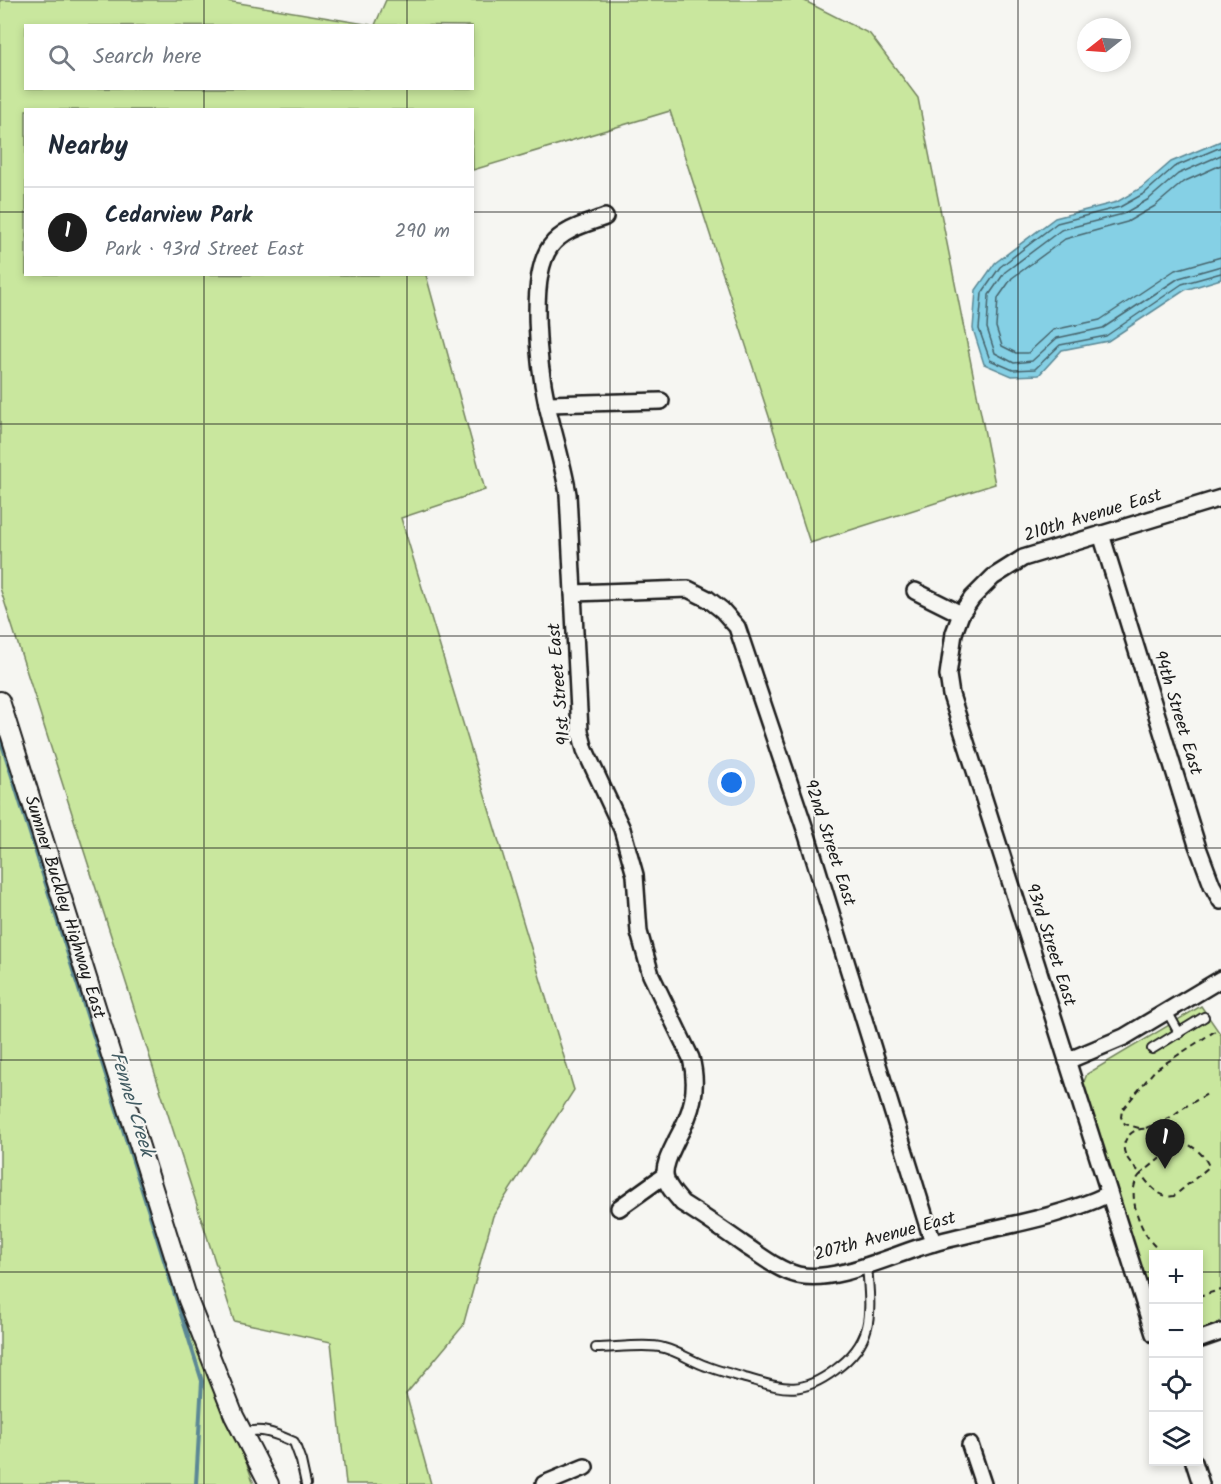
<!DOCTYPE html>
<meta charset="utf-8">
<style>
:root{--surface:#fff;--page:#f6f6f7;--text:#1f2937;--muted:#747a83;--line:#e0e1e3;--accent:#1c1c1c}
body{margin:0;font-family:Kalam,sans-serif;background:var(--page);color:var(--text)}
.controls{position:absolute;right:18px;bottom:18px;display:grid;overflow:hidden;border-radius:0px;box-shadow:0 3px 9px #0003}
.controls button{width:54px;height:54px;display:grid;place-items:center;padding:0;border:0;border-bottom:2px solid var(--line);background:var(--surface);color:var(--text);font:30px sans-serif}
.compass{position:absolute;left:1077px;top:18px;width:54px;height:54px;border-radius:50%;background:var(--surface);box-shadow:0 3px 9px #0003;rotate:253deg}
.you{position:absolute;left:732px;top:783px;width:21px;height:21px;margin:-15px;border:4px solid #fff;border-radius:50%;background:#1a73e8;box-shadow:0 0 0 9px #1a73e833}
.badge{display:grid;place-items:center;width:39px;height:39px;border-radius:50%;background:var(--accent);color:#fff;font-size:20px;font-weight:700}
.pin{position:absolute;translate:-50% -50px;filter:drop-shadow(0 2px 3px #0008)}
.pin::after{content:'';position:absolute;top:32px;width:21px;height:18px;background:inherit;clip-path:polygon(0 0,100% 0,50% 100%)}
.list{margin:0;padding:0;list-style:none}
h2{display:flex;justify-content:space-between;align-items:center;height:78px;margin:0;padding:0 24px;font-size:26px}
h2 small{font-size:20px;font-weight:400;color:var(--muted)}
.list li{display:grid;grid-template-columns:39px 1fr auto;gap:18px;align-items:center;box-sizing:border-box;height:90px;padding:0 24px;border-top:2px solid var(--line)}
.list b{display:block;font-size:22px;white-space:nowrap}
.list p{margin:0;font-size:20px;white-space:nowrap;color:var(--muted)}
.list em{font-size:20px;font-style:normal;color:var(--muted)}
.icon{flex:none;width:33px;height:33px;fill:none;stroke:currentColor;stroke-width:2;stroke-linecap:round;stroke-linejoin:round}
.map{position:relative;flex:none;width:1221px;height:1484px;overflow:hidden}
.search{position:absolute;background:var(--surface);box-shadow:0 3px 9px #0003;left:24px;top:24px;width:450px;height:66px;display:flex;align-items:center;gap:15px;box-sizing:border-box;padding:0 21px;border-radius:0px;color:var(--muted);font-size:22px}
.panel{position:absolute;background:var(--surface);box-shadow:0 3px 9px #0003;left:24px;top:108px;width:450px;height:168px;border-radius:0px}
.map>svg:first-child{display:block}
</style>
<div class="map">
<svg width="1221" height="1484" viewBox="0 0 1221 1484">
<rect width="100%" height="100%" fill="#f6f6f2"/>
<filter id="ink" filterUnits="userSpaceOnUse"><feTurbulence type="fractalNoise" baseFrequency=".0167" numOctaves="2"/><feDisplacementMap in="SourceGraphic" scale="12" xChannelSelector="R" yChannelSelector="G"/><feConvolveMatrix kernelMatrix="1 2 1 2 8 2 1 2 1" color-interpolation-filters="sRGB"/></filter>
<g filter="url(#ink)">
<g fill="#c9e79e" stroke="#72825d" stroke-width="1.5">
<path d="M0,0h221l150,25 -345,1v62h446v-62l-97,-1 11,-25h417l67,34 48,64 77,386 -185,59 -140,-432 -197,59 -1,-60h-446v164l400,1 59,215 -84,28 173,572 -81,126 -30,110 -57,68 25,90h-85l-15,-142 -97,-21 -234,-733z"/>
<path d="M0,731l186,562 68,191h-254z"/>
<path d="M1201,1006l20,29v286l-22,13 -1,-80h-44l-1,54 -70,-224 4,-10z"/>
</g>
<path fill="#85d0e5" stroke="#5b8895" stroke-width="1.5" d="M1221,141v138l-36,11 -77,51 -46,9 -23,25 -27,1 -28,-12 -11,-35 3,-39 19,-27 60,-45 62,-16 24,-14 30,-26z"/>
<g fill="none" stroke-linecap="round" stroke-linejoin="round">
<g stroke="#46646c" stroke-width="1.5">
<path d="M1221,147l-47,20 -29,26 -25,14 -63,16 -57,44 -18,26 -3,36 11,31 23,10 22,-1 25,-24 46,-9 76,-52 39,-11"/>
<path d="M1221,155l-43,19 -29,25 -26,15 -62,16 -56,42 -16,23 -2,33 8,25 19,10 18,-2 25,-23 46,-10 76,-50 42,-12"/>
<path d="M1221,165l-38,17 -28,24 -28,16 -62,17 -53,39 -14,20 -2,29 6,19 14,7h12l25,-23 47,-10 75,-50 46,-13"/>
</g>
<path stroke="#5b8895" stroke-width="4" d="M0,738l202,643 -6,103"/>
<defs>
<g id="service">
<path d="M1167,1011l12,22"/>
<path d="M1152,1049l52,-32"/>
<path d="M596,1348c18,0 52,-5 68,0 15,4 28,13 42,18 13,5 26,8 39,12 39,11 55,18 90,-8 42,-30 35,-60 32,-106"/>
<path d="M243,1433c18,-6 33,1 51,9l7,19 5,23"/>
</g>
<g id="minor">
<path d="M605,217c-19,7 -42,12 -55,30 -22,32 -11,121 -3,158 7,30 16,59 21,89l12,237 5,19 37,79 13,46 4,57 12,43 40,83c8,31 1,54 -14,81 -5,11 -13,24 -12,36 1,11 11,20 17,28 21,13 41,27 61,41 17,11 35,26 55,31 38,9 97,-22 136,-32 58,-16 120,-23 175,-49"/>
<path d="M547,404l114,-3"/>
<path d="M1101,534l96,311 15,40 9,16"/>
<path d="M915,591l46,23"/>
<path d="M573,593l115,-4 20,10 14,11 15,17 70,208 126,408"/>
<path d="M1067,1061l57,-24 97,-58"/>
<path d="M619,1208l46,-33"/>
<path d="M1154,1334l-203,-639 -3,-20 6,-42 7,-19 11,-16 21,-21 30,-19 198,-60"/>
<path d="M1198,1340l23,-8"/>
<path d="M970,1445l13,39"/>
<path d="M1194,1462l7,22"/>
<path d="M544,1484l41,-17"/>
</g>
<g id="tertiary">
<path id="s1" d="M0,701l188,599 46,116 35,68"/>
</g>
</defs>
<use href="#service" stroke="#1c1c1c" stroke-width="12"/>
<use href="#minor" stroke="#1c1c1c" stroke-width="20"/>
<use href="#tertiary" stroke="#1c1c1c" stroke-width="22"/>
<g stroke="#1c1c1c" stroke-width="2" stroke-dasharray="6 4.5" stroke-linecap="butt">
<path d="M1139,1128l-14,-4 -4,-7 1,-7 33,-40 60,-39"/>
<path d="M1146,1128l25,-11 12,-9 24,-14"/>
<path d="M1180,1142c11,1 26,14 29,25l-35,29c-14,3 -25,-11 -33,-22z"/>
<path d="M1162,1254c-5,-6 -11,-11 -15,-18 -10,-15 -21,-49 -6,-62 -6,-7 -15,-14 -17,-24 -2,-16 17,-27 30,-18 7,4 9,13 13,20"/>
<path d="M1198,1296l23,-6"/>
</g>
<use href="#service" stroke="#f6f6f2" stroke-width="8"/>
<use href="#minor" stroke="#f6f6f2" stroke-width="15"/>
<use href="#tertiary" stroke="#f6f6f2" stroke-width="18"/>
</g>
</g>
<path fill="none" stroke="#1c1c1c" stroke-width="1.5" stroke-opacity="0.55" d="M204,0v26M407,0v26M610,0v1484M814,0v1484M1018,0v1484M204,88v22M407,88v22M0,212h26M472,212h749M204,274v1210M407,274v1210M0,424h1221M0,636h1221M0,848h1221M0,1060h1221M0,1272h1154M1198,1272h23"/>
<g text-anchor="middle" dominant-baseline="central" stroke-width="4.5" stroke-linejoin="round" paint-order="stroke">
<g font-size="18" fill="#1c1c1c" stroke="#f6f6f2">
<text transform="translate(1093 516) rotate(-17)">210th Avenue East</text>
<text transform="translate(560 684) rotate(-95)">91st Street East</text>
<text transform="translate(1177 713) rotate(73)">94th Street East</text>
<text transform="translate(829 843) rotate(72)">92nd Street East</text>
<text stroke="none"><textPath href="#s1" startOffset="216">Sumner Buckley Highway East</textPath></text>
<text transform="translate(1050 945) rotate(72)">93rd Street East</text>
<text transform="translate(885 1237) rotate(-15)">207th Avenue East</text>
</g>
<g font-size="20" font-style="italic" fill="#415b62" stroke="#f6f6f2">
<text transform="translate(131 1104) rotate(73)">Fennel Creek</text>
</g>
</g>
</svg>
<div class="controls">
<button>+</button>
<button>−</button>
<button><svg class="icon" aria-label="locate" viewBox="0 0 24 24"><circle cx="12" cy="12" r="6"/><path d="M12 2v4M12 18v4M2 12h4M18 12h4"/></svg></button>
<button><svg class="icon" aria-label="layers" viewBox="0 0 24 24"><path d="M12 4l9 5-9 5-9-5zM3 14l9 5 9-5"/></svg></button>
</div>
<svg class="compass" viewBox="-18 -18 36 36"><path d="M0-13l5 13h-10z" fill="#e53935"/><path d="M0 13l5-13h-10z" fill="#747a83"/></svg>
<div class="you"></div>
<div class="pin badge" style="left:1165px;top:1169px">1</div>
<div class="search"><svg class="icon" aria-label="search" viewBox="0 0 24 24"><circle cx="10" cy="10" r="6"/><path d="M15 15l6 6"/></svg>Search here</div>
<section class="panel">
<h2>Nearby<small></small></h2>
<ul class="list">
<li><span class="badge">1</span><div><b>Cedarview Park</b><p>Park · 93rd Street East</p></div><em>290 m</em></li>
</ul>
</section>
</div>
